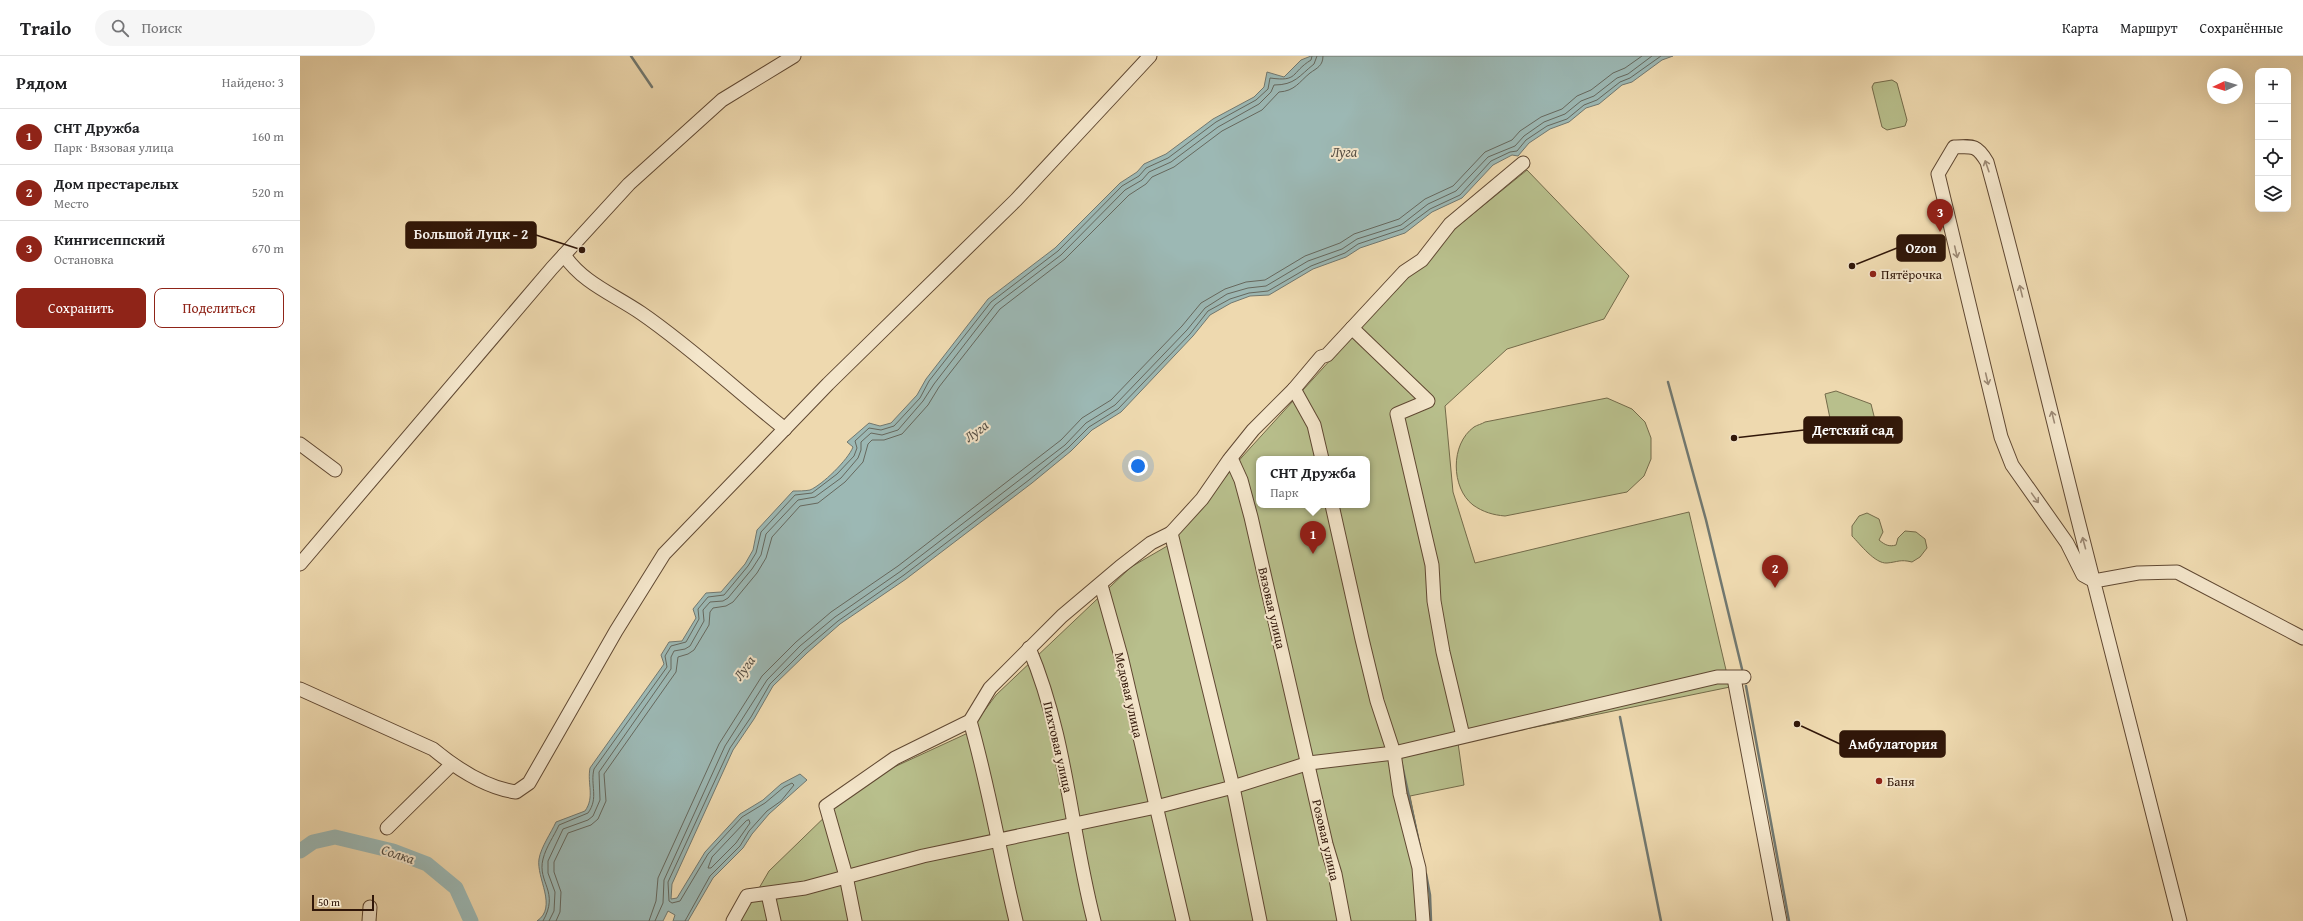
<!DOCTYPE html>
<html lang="ru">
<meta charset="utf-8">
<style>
:root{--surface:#fff;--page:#f6f6f6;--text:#202124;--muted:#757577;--line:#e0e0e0;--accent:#8f2418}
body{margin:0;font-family:"Gentium Book Plus",serif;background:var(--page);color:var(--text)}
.controls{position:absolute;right:12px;top:12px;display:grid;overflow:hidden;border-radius:8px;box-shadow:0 4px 16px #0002}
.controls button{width:36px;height:36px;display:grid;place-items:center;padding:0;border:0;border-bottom:1px solid var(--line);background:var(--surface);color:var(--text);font:20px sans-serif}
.compass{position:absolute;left:1907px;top:12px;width:36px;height:36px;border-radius:50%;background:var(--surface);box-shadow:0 4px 16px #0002;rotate:266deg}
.scale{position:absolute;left:12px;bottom:10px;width:62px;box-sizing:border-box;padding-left:4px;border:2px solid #311709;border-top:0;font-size:11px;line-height:14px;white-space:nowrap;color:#311709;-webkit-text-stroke:3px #f4e6cb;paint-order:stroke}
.you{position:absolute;left:838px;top:410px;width:14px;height:14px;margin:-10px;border:3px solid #fff;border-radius:50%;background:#1a73e8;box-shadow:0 0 0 6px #1a73e833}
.badge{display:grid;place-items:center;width:26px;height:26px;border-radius:50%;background:var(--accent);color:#fff;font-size:13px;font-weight:700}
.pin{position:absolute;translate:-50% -33px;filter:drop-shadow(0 1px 2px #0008)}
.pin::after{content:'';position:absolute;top:21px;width:14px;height:12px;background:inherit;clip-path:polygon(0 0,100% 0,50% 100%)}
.popup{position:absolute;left:956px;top:400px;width:114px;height:52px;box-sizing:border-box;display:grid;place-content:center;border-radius:8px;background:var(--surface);filter:drop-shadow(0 1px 3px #0005);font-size:13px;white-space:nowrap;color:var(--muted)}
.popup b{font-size:15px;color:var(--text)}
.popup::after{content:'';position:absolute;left:50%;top:100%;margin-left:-8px;border:8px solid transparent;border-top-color:var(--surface)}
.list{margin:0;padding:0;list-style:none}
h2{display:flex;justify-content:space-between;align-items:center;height:52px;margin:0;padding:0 16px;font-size:17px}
h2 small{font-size:13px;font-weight:400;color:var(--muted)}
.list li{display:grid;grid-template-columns:26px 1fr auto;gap:12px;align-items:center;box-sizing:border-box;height:56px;padding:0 16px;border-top:1px solid var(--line)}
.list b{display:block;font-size:15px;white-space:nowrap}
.list p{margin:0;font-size:13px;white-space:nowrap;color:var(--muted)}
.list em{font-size:13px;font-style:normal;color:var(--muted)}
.actions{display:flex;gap:8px;padding:12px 16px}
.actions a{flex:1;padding:9px 0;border:1px solid var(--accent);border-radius:8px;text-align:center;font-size:14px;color:var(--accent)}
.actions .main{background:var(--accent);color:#fff}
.icon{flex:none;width:22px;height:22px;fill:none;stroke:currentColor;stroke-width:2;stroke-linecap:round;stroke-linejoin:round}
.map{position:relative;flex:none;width:2003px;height:865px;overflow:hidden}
header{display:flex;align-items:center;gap:24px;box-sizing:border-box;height:56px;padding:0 20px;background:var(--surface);border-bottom:1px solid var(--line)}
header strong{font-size:19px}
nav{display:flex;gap:22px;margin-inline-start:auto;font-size:14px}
.search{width:280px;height:36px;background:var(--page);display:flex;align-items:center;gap:10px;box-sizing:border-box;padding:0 14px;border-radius:22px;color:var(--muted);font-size:15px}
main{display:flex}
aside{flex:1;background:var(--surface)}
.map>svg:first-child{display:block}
</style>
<header>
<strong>Trailo</strong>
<div class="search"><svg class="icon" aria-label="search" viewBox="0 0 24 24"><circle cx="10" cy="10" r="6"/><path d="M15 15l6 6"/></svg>Поиск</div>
<nav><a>Карта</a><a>Маршрут</a><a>Сохранённые</a></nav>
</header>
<main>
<aside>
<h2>Рядом<small>Найдено: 3</small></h2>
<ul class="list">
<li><span class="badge">1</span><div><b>СНТ Дружба</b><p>Парк · Вязовая улица</p></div><em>160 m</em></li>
<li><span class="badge">2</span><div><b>Дом престарелых</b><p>Место</p></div><em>520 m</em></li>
<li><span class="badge">3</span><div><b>Кингисеппский</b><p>Остановка</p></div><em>670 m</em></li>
</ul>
<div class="actions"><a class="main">Сохранить</a><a>Поделиться</a></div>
</aside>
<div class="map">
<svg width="2003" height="865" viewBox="0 0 2003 865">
<rect width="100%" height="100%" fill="#eed9af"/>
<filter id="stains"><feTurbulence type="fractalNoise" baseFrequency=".005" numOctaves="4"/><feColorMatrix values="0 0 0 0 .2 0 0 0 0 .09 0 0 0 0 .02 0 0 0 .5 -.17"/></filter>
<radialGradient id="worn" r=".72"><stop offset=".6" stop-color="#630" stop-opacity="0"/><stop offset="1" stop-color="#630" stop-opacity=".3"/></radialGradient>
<g fill="#b8bf8c" stroke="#746b4a" fill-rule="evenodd">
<path d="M1592,24l5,3 10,37 -2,6 -18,4 -5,-3 -10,-40 2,-4z"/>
<path d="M1227,114l102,106 -25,43 -97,30 -62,57 8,86 22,71 214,-51 41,175 -272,56 6,42 -54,11 20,99 1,26h-691l29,-50 65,-63 58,-40 76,-35 28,-38 135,-128 38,-22 73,-88 112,-123 104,-108zM959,403h108v46h-108z"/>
<path d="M1536,335l35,13 9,36 -46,-2 -9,-44z"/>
<path d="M1307,342l25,11 13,13 6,16v21l-7,17 -17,16 -122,24c-12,-1 -22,-4 -32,-11 -22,-17 -23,-61 1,-78 3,-2 8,-3 11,-5z"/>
<path d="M1567,457l12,6 4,13 -4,8c6,5 10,7 17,5l2,-7 7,-7 11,1 9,7 2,9 -7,9 -8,5c-12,-3 -14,0 -25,1 -12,1 -27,-19 -35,-27v-10l7,-10z"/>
</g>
<path fill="#9cb8b4" stroke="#717870" d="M1011,0h362l-11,4 -30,22 -10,3 -23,19 -13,4 -17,14 -19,7 -21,14 -11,13 -6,-1 -19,10 -31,33 -30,14 -27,21 -45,15 -14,9 -33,12 -44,26 -19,1 -19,7 -21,12 -17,21 -72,76 -29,18 -21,21 -39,32 -126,96 -66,45 -33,29 -34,33 -19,33 -21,31 -61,134 -1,15 6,-1 28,-46 35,-38 23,-14 18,-16 19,-10 7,6 -38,34 -17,20 -9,14 -30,30 -25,43h-15l2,-6 -7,-4 -5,10h-126c21,-14 -1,-43 2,-62 2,-12 12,-26 17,-37l29,-11c10,-14 2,-27 5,-43l74,-104 -3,-9 8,-13 13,-1 14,-23 -3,-9 13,-16 15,-1 24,-28 8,-14 4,-20 36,-39c5,0 12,0 17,-1 12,-5 38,-30 43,-43l-6,-5 22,-19 11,3 11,-3 26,-28 9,-16 62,-80 67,-51 65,-65 17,-11 7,-8 22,-10 47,-35 41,-22 10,-10 3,-15 17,5 17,-17z"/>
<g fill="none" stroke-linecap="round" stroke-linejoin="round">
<g stroke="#66685e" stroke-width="1">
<path d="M449,764l1,3 -14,20 -25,25h-3l4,-11 34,-36z"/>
<path d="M243,865c17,-30 -6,-38 0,-62 3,-12 11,-23 16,-34l29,-12c11,-15 2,-28 6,-44l73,-102 -2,-11 6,-10 15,-4 13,-23 -1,-10 10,-12 16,-2 24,-29 8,-13 5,-21 34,-37 17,-2 25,-19 17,-18 3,-8 -2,-7 14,-13 12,2 13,-4 26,-28 9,-17 62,-79 67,-51 64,-65 17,-10 7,-8 22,-10 48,-36 40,-22 12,-11 2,-11c29,4 20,-5 41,-18l1,-4"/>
<path d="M249,865l5,-10 1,-19 -7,-19v-12l15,-32 25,-9 5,-4 7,-16 -1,-28 72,-103v-12l3,-6 11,-2 5,-3 14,-25 -1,-11 7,-8 13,-1 5,-3 24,-29 9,-14 5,-21 32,-34 17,-3 26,-19 17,-20 3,-8v-8l10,-9 11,2 16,-5 25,-29 11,-17 61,-79 66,-50 64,-65 17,-10 7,-8 22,-10 47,-35 41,-23 12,-12 3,-7c21,0 25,-9 40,-21l3,-8"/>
<path d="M256,865l4,-9 1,-20 -7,-20v-10l14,-29 23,-8 7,-6 8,-18 -2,-27 72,-102 2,-15 10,-3 6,-4 15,-25 1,-13 3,-4 13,-2 7,-4 24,-29 9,-15 6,-21 28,-31 18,-3 27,-21 18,-20 5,-18 4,-4h12l18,-6 26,-29 11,-18 61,-78 65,-50 64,-64 17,-11 6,-7 22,-10 48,-36 40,-21 17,-18c16,-1 20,-10 31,-19 7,-5 13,-7 13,-17"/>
<path d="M349,865l7,-20 2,-23 61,-134 43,-68 34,-34 35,-30 67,-46 163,-126 21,-22 29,-18 71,-74 19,-23 24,-14 21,-7 19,-2 40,-24 35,-13 14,-9 45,-15 26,-20 28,-13 32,-34 27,-12 8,-9 21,-14 21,-8 15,-13 14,-6 22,-17 12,-5 17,-12"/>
<path d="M355,865l8,-18 1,-23 61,-134 42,-66 33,-34 35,-29 66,-46 164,-126 21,-22 29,-18 72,-75 18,-22 22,-14 21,-6 18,-2 42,-25 34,-12 15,-10 44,-14 27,-21 28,-13 32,-34 27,-11 9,-10 20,-14 21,-8 16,-13 13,-5 23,-18 11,-4 24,-18"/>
<path d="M385,865l25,-45 30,-30 9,-15 18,-20 14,-10 13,-16 -2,-2 -8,4 -19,16 -23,14 -34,37 -28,47 -8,2 -3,-2 -1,-19 62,-134 21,-31 19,-33 34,-34 34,-29 66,-46 125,-95 39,-32 21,-21 29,-18 72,-75 18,-23 22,-12 19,-6 19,-2 43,-25 34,-13 13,-9 45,-15 27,-20 30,-14 31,-34 19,-9 7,-1 9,-11 21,-14 20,-7 17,-14 13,-5 23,-18 10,-4 31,-22"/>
</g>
<g stroke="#717870" stroke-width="2.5">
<path d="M331,0l21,31"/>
<path d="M1368,326l38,138 36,149"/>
<path d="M1446,630l43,235"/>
<path d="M1320,661l41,204"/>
<path d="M1102,709l18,82"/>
<path d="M1126,818l4,21 1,26"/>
</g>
<path stroke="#9cb8b4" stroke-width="15" d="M0,795l13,-9 22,-5 58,14 34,13 29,24 15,33"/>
<defs>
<g id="minor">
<path d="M264,199c19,28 49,39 77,58 51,35 96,78 144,116"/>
<path d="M1052,272l52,-56 18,-12 28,-36 73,-61"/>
<path d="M0,388l35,26"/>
<path d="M931,402l10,22 10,37 75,327 9,30 9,47"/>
<path d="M1022,403l-8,-34 -20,-36 27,-32 6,-2 25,-27 76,73 -31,13 35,151 2,36 9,51 20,84"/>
<path d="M1032,449l30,134 15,62 17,52 6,41 19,74 4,53"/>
<path d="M0,508l252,-296 77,-84 93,-84 72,-44"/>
<path d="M801,529l20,71 62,265"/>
<path d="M729,592c38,90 41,180 65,273"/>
<path d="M1434,622l46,243"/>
<path d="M0,633l133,60c23,19 54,39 83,43l13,-9 87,-152 48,-77 164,-170 188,-184 134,-144"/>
<path d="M670,665c19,66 30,134 46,200"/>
<path d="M87,772l65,-64"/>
<path d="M468,838l6,27"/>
<path d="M69,865l1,-14"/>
<path d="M433,865l14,-25 58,-8 118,-32 233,-49 77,-20 76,-24 85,-10 323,-76h27"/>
<path d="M555,865l-9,-45 -20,-70 69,-48 75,-37 20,-33 72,-72 58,-49 31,-24 20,-10"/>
<path d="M960,865l-27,-134 -62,-254 31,-34 27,-39 24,-30 41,-41"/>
<path d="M1880,865c-34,-134 -68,-267 -102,-401 -30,-119 -58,-239 -91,-358 -10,-17 -14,-16 -33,-15l-16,27 63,263 11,28 55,78 16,32 11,6 44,-8 39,-1 126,66"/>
</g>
</defs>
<use href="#minor" stroke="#604832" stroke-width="15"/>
<use href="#minor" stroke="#f4e6cb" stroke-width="13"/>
</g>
<defs><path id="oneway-shaft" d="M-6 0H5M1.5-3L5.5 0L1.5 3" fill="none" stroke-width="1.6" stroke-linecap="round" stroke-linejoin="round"/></defs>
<g stroke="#9c8974">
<use href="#oneway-shaft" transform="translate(1687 110) rotate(-109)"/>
<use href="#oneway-shaft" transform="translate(1656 196) rotate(77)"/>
<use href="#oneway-shaft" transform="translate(1721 235) rotate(-104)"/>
<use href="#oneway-shaft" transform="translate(1687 323) rotate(77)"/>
<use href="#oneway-shaft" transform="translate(1753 361) rotate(-104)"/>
<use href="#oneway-shaft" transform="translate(1735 442) rotate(55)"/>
<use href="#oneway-shaft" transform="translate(1784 487) rotate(-105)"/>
</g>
<g fill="#8f2418" stroke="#f4e6cb" stroke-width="1.5">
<circle cx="1573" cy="218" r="4"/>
<circle cx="1579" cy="725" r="4"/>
</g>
<g text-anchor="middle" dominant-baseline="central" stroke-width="4" stroke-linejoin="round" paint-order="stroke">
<g font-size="13" fill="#311709" stroke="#f4e6cb" text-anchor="start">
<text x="1581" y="218">Пятёрочка</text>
<text x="1587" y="725">Баня</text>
</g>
<g font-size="13" fill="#311709" stroke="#f4e6cb">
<text transform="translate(972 552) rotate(77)">Вязовая улица</text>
<text transform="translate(829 639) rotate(77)">Медовая улица</text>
<text transform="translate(758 691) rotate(77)">Пихтовая улица</text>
<text transform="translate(1026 784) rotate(77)">Розовая улица</text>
</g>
<g font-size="14" font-style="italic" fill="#564f45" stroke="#f4e6cb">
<text x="1044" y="96">Луга</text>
<text transform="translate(676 375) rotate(-37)">Луга</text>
<text transform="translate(444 612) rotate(-55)">Луга</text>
<text transform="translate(98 798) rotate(18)">Солка</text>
</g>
</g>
<path fill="none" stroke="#311709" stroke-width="1.5" d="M282 194L236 179M1552 210L1597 192M1434 382L1504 374M1497 668L1540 688"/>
<g fill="#311709" stroke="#f4e6cb" stroke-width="1.5">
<circle cx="282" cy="194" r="4"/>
<circle cx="1552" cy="210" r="4"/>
<circle cx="1434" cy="382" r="4"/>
<circle cx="1497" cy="668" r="4"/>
</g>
<g fill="#311709" stroke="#311709" stroke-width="1.5">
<rect x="106" y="166" width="130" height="26" rx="4"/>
<rect x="1597" y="179" width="48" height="26" rx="4"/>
<rect x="1504" y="361" width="98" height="26" rx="4"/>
<rect x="1540" y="675" width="105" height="26" rx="4"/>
</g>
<g font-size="14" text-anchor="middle" font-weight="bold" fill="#fff">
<text x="171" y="183">Большой Луцк - 2</text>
<text x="1621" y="197">Ozon</text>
<text x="1553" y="379">Детский сад</text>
<text x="1593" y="693">Амбулатория</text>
</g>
<rect width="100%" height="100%" filter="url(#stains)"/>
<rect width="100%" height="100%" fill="url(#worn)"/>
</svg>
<div class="controls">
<button>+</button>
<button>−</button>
<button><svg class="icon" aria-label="locate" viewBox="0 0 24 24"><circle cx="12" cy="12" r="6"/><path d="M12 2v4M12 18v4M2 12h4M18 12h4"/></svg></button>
<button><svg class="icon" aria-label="layers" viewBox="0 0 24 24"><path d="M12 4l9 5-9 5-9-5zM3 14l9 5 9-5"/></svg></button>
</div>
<svg class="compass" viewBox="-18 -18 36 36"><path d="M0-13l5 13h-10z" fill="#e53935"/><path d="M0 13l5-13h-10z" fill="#757577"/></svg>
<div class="scale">50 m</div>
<div class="you"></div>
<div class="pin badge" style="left:1013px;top:498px">1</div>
<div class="popup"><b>СНТ Дружба</b>Парк</div>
<div class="pin badge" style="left:1475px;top:532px">2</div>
<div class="pin badge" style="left:1640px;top:176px">3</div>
</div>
</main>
